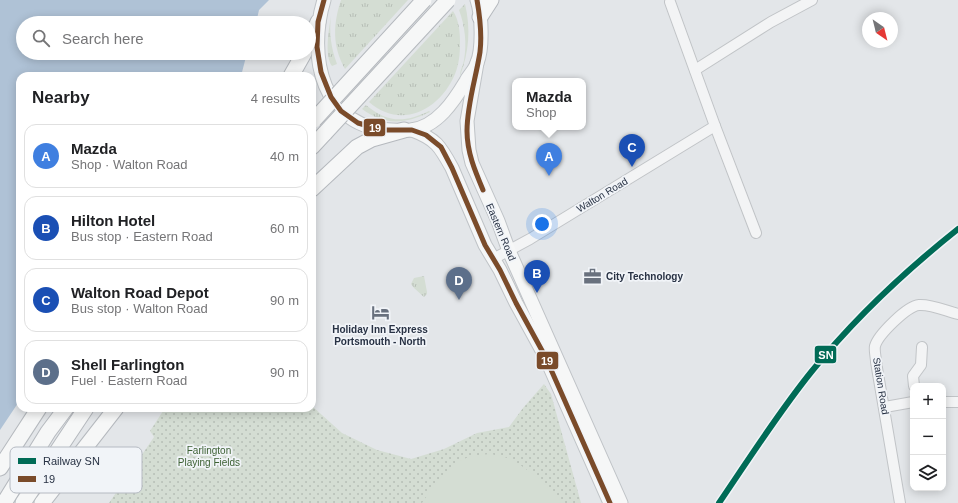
<!DOCTYPE html>
<meta charset="utf-8">
<style>
:root{--surface:#fff;--page:#f2f2f2;--text:#202124;--muted:#757577;--line:#e0e0e0;--accent:#69717e}
body{margin:0;font-family:Arial,sans-serif;background:var(--page);color:var(--text)}
.controls{position:absolute;right:12px;bottom:12px;display:grid;overflow:hidden;border-radius:8px;box-shadow:0 2px 10px #0003}
.controls button{width:36px;height:36px;display:grid;place-items:center;padding:0;border:0;border-bottom:1px solid var(--line);background:var(--surface);color:var(--text);font:20px sans-serif}
.compass{position:absolute;left:862px;top:12px;width:36px;height:36px;border-radius:50%;background:var(--surface);box-shadow:0 2px 10px #0003;rotate:145deg}
.you{position:absolute;left:542px;top:224px;width:14px;height:14px;margin:-10px;border:3px solid #fff;border-radius:50%;background:#1a73e8;box-shadow:0 0 0 6px #1a73e833}
.badge{display:grid;place-items:center;width:26px;height:26px;border-radius:50%;background:var(--accent);color:#fff;font-size:13px;font-weight:700}
.pin{position:absolute;translate:-50% -33px;filter:drop-shadow(0 1px 2px #0008)}
.pin::after{content:'';position:absolute;top:21px;width:14px;height:12px;background:inherit;clip-path:polygon(0 0,100% 0,50% 100%)}
.popup{position:absolute;left:512px;top:78px;width:74px;height:52px;box-sizing:border-box;display:grid;place-content:center;border-radius:8px;background:var(--surface);filter:drop-shadow(0 1px 3px #0005);font-size:13px;white-space:nowrap;color:var(--muted)}
.popup b{font-size:15px;color:var(--text)}
.popup::after{content:'';position:absolute;left:50%;top:100%;margin-left:-8px;border:8px solid transparent;border-top-color:var(--surface)}
.list{margin:0;padding:0;list-style:none}
h2{display:flex;justify-content:space-between;align-items:center;height:52px;margin:0;padding:0 16px;font-size:17px}
h2 small{font-size:13px;font-weight:400;color:var(--muted)}
.list li{display:grid;grid-template-columns:26px 1fr auto;gap:12px;align-items:center;box-sizing:border-box;height:64px;margin:0 8px 8px;padding:0 8px;border:1px solid var(--line);border-radius:12px}
.list b{display:block;font-size:15px;white-space:nowrap}
.list p{margin:0;font-size:13px;white-space:nowrap;color:var(--muted)}
.list em{font-size:13px;font-style:normal;color:var(--muted)}
.icon{flex:none;width:22px;height:22px;fill:none;stroke:currentColor;stroke-width:2;stroke-linecap:round;stroke-linejoin:round}
.map{position:relative;flex:none;width:958px;height:503px;overflow:hidden}
.search{position:absolute;background:var(--surface);box-shadow:0 2px 10px #0003;left:16px;top:16px;width:300px;height:44px;display:flex;align-items:center;gap:10px;box-sizing:border-box;padding:0 14px;border-radius:22px;color:var(--muted);font-size:15px}
.panel{position:absolute;background:var(--surface);box-shadow:0 2px 10px #0003;left:16px;top:72px;width:300px;height:340px;border-radius:12px}
.map>svg:first-child{display:block}
</style>
<div class="map">
<svg width="958" height="503" viewBox="0 0 958 503">
<defs>
<pattern id="grass-tufts" width="24" height="20" patternUnits="userSpaceOnUse"><rect width="24" height="20" fill="#d4ddd3"/><path d="M3 7l-1-3M5 7V3M7 7l1-3M15 17l-1-3M17 17v-4M19 17l1-3" fill="none" stroke="#b6beb6"/></pattern>
<pattern id="park-dots" width="8" height="8" patternUnits="userSpaceOnUse"><rect width="8" height="8" fill="#d4ddd3"/><path d="M2 2h.1M6 6h.1" fill="none" stroke="#b6beb6" stroke-width="1.8" stroke-linecap="round"/></pattern>
</defs>
<rect width="100%" height="100%" fill="#e3e6e9"/>
<g fill="url(#grass-tufts)">
<path d="M341,0h67l-63,69c-13,-23 -12,-45 -4,-69z"/>
<path d="M465,4c6,25 4,48 -5,72 0,-6 3,-10 4,-16 3,-16 1,-34 -5,-50z"/>
<path d="M453,11c6,9 7,21 7,32 0,11 -1,21 -5,31 -15,36 -54,56 -86,28z"/>
<path d="M331,16c-2,17 0,32 6,48l-5,2c-8,-10 -3,-38 -1,-50z"/>
<path d="M366,105c22,18 38,18 63,6l1,1c-25,12 -45,14 -68,-3z"/>
<path d="M424,276l3,16v2l-3,3 -10,-9 -3,-4 3,-6z"/>
</g>
<path fill="url(#park-dots)" d="M544,384l7,10 30,109h-472l45,-66 -4,-6 15,-23h147v-2l30,27 35,17 34,9 33,-10 33,-16 32,-6 14,-19z"/>
<path fill="#d4ddd3" d="M491,454c7,2 15,3 21,6 13,7 44,31 49,43h-139c13,-18 26,-39 47,-46 7,-2 15,-2 22,-3z"/>
<path fill="#afc2d6" d="M0,0h269l-10,10 -3,13h-233v30h224l-6,23h-221v324l-20,30z"/>
<g fill="none" stroke-linecap="round" stroke-linejoin="round">
<defs>
<g id="minor">
<path d="M670,2l45,124 41,107"/>
<path d="M695,70l76,-48 41,-22"/>
<path d="M493,259l37,-20 185,-113"/>
<path d="M914,386l-1,-10 8,-11 1,-18"/>
<path d="M943,402h15"/>
<path d="M885,407l28,-5"/>
<path d="M900,503l-24,-141c0,-5 -2,-11 -1,-16 3,-11 32,-40 44,-41 12,-1 27,6 39,9"/>
</g>
<g id="major">
<path d="M324,0c-17,56 -2,129 68,130 6,0 13,1 19,0 26,-3 43,-29 55,-49 3,-6 9,-11 11,-18 6,-14 5,-48 0,-63"/>
<path d="M477,63l-10,58 2,29 3,13 26,58 11,30 112,252"/>
<path d="M412,130c24,9 28,16 40,38l33,77 15,25 16,33 29,53 65,147"/>
</g>
<g id="highway">
<path d="M480,17l11,-17"/>
<path d="M309,44l9,-22"/>
<path d="M291,76l13,-23"/>
<path d="M312,147l13,-14"/>
<path d="M312,189l45,-42 15,-8 32,-9"/>
<path d="M0,468l39,-60"/>
<path d="M4,503l44,-71 18,-24"/>
<path d="M23,503l63,-95"/>
<path d="M42,503l74,-95"/>
</g>
</defs>
<use href="#minor" stroke="#c1c4c7" stroke-width="12"/>
<use href="#major" stroke="#bfc3c7" stroke-width="15"/>
<use href="#highway" stroke="#b5b9be" stroke-width="17"/>
<use href="#minor" stroke="#f3f4f5" stroke-width="10"/>
<use href="#major" stroke="#f6f7f7" stroke-width="13"/>
<use href="#highway" stroke="#f6f7f7" stroke-width="15"/>
<defs>
<g id="highway-bridge">
<path d="M314,120l110,-120"/>
<path d="M325,133l123,-133"/>
</g>
</defs>
<use href="#highway-bridge" stroke="#b5b9be" stroke-width="17" stroke-linecap="butt"/>
<use href="#highway-bridge" stroke="#f6f7f7" stroke-width="15"/>
<defs>
<g id="bus-1">
<path d="M324,0l-6,22 -1,25 4,25 10,25 10,14 17,12 24,7h30l14,5 15,12 11,21 33,77 15,25 16,33 29,53 65,147"/>
<path d="M477,0c3,17 5,35 3,52 -4,26 -13,52 -13,79 0,21 8,40 16,59"/>
</g>
</defs>
<use href="#bus-1" stroke="#f1f4f8" stroke-width="8"/>
<use href="#bus-1" stroke="#7a4b2a" stroke-width="5"/>
<defs>
<path id="rail-1" d="M719,503c30,-44 59,-90 93,-132 43,-53 92,-99 146,-142"/>
</defs>
<use href="#rail-1" stroke="#f1f4f8" stroke-width="9"/>
<use href="#rail-1" stroke="#006b56" stroke-width="6"/>
</g>
<defs>
<symbol id="office-bare" viewBox="-9 -9 18 18"><path d="M-6-3h4V-5.5h4V-3h4V5H-6ZM-1-4.5V-3h2v-1.5ZM-6 0V1H6V0Z" fill="#69717e" stroke="#f1f4f8" stroke-width="2.5" paint-order="stroke"/></symbol>
<symbol id="hotel-bare" viewBox="-9 -9 18 18"><path d="M-6-4.5h1.5V1H6V5H4.5V3h-9V5H-6ZM-4 0a1.8 1.8 0 1 1 3.6 0ZM.5 0V-2.5h3Q6-2.5 6 0Z" fill="#69717e" stroke="#f1f4f8" stroke-width="2.5" paint-order="stroke"/></symbol>
</defs>
<g fill-rule="evenodd">
<use href="#office-bare" x="580" y="264" width="25" height="25"/>
<use href="#hotel-bare" x="368" y="300" width="25" height="25"/>
</g>
<g text-anchor="middle" dominant-baseline="central" stroke-width="3.5" stroke-linejoin="round" paint-order="stroke">
<g font-size="10" fill="#283244" stroke="#f1f4f8">
<text transform="translate(602 195) rotate(-31)">Walton Road</text>
<text transform="translate(501 232) rotate(67)">Eastern Road</text>
<text transform="translate(881 386) rotate(81)">Station Road</text>
</g>
<g font-size="10" font-weight="bold" fill="#283244" stroke="#f1f4f8" text-anchor="start">
<text x="606" y="276">City Technology</text>
<text x="380" y="329" text-anchor="middle">Holiday Inn Express<tspan x="380" dy="12">Portsmouth - North</tspan></text>
</g>
<g font-size="10" fill="#3d6134" stroke="#f1f4f8">
<text x="209" y="450">Farlington<tspan x="209" dy="12">Playing Fields</tspan></text>
</g>
</g>
<rect x="10" y="447" width="132" height="46" rx="6" fill="#f1f4f8" stroke="#b5bac2" stroke-width="1"/>
<rect x="18" y="458" width="18" height="6" fill="#006b56"/>
<rect x="18" y="476" width="18" height="6" fill="#7a4b2a"/>
<g font-size="11" fill="#283244">
<text x="43" y="465">Railway SN</text>
<text x="43" y="483">19</text>
</g>
<g stroke="#f1f4f8" stroke-width="1.5">
<rect x="363" y="118" width="23" height="19" rx="4" fill="#7a4b2a"/>
<rect x="814" y="345" width="23" height="19" rx="4" fill="#006b56"/>
<rect x="536" y="351" width="23" height="19" rx="4" fill="#7a4b2a"/>
</g>
<g font-size="11" text-anchor="middle" font-weight="bold" fill="#fff">
<text x="375" y="132">19</text>
<text x="826" y="359">SN</text>
<text x="547" y="365">19</text>
</g>
</svg>
<div class="controls">
<button>+</button>
<button>−</button>
<button><svg class="icon" aria-label="layers" viewBox="0 0 24 24"><path d="M12 4l9 5-9 5-9-5zM3 14l9 5 9-5"/></svg></button>
</div>
<svg class="compass" viewBox="-18 -18 36 36"><path d="M0-13l5 13h-10z" fill="#e53935"/><path d="M0 13l5-13h-10z" fill="#757577"/></svg>
<div class="you"></div>
<div class="pin badge" style="left:549px;top:176px;background:#3f7fe0">A</div>
<div class="popup"><b>Mazda</b>Shop</div>
<div class="pin badge" style="left:537px;top:293px;background:#1a4fb4">B</div>
<div class="pin badge" style="left:632px;top:167px;background:#1a4fb4">C</div>
<div class="pin badge" style="left:459px;top:300px;background:#5c6f8a">D</div>
<div class="search"><svg class="icon" aria-label="search" viewBox="0 0 24 24"><circle cx="10" cy="10" r="6"/><path d="M15 15l6 6"/></svg>Search here</div>
<section class="panel">
<h2>Nearby<small>4 results</small></h2>
<ul class="list">
<li><span class="badge" style="background:#3f7fe0">A</span><div><b>Mazda</b><p>Shop · Walton Road</p></div><em>40 m</em></li>
<li><span class="badge" style="background:#1a4fb4">B</span><div><b>Hilton Hotel</b><p>Bus stop · Eastern Road</p></div><em>60 m</em></li>
<li><span class="badge" style="background:#1a4fb4">C</span><div><b>Walton Road Depot</b><p>Bus stop · Walton Road</p></div><em>90 m</em></li>
<li><span class="badge" style="background:#5c6f8a">D</span><div><b>Shell Farlington</b><p>Fuel · Eastern Road</p></div><em>90 m</em></li>
</ul>
</section>
</div>
